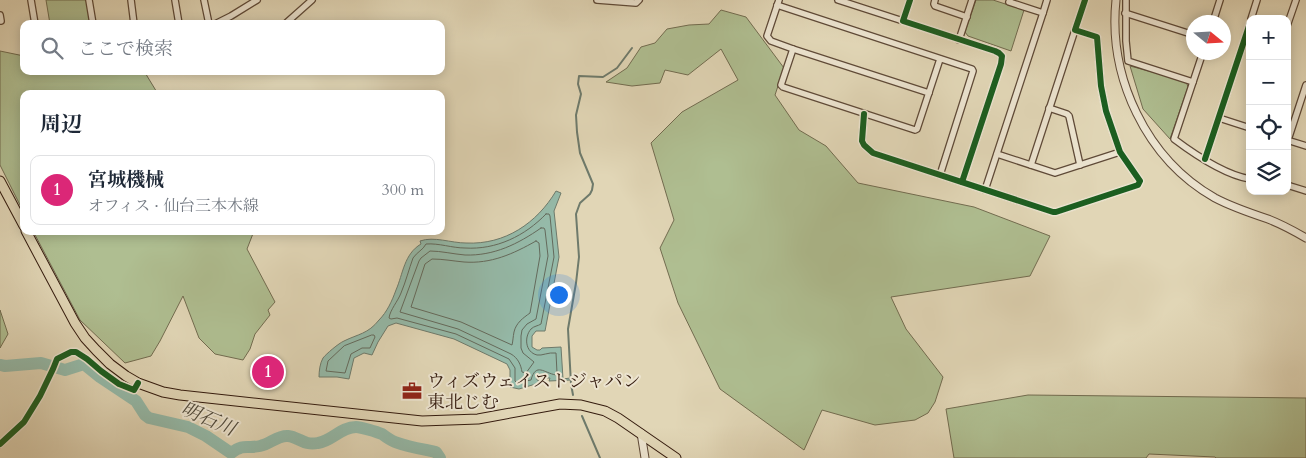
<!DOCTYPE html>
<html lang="ja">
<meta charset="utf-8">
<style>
:root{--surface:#fff;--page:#f6f6f7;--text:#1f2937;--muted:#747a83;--line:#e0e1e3;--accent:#db2777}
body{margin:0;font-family:Cardo,"Noto Serif JP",serif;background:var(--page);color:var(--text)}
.controls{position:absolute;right:15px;top:15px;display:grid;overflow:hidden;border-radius:10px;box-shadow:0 2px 12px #0003}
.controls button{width:45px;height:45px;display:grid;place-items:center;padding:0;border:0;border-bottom:1px solid var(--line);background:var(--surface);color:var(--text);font:25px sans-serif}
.compass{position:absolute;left:1186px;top:15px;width:45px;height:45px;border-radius:50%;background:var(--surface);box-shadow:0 2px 12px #0003;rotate:108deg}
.you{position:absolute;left:558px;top:294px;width:18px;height:18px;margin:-12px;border:4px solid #fff;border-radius:50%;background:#1a73e8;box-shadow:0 0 0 8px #1a73e833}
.badge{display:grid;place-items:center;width:32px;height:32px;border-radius:50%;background:var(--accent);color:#fff;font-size:16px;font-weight:700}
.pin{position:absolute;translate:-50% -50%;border:2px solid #fff;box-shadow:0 1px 5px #0006}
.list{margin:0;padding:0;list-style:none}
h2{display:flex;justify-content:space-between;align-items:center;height:65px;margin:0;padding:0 20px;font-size:21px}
h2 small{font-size:16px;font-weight:400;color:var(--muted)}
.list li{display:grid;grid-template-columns:32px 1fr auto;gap:15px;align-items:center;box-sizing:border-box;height:70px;margin:0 10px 10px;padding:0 10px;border:1px solid var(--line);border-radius:10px}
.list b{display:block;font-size:19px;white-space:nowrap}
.list p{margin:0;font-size:16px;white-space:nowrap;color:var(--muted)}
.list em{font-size:16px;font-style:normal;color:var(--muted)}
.icon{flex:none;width:28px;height:28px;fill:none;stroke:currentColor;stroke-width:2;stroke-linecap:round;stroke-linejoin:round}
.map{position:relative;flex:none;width:1306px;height:458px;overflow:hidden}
.search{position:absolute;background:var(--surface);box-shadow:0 2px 12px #0003;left:20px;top:20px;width:425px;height:55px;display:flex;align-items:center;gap:12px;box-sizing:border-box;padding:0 18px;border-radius:10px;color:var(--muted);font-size:19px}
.panel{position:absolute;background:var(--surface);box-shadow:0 2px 12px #0003;left:20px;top:90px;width:425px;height:145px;border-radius:10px}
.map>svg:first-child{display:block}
</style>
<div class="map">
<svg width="1306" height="458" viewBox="0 0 1306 458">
<rect width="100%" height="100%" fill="#e1d6b6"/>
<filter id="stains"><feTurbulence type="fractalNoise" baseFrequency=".004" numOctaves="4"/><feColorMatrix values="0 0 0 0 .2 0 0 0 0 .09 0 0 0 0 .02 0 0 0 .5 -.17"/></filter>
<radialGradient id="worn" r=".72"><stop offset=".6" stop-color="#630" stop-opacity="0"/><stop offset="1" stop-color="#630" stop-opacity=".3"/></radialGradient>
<g fill="#afbe91" stroke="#726c50">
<path d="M46,0h41l3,24h-40z"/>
<path d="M976,0h17l31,10 -13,41 -43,-15 -3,-4z"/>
<path d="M721,10l25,7 38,51 -9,27 24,35 27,16 32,37 116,24 76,29 -20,40 -139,21 15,32 37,48 -8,25 -7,11 -13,7 -40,5 -53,-15 -18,40 -84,-61 -42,-86 -18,-55 14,-28 -23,-77 31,-31 56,-32 -17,-31 -33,26 -23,-5 -5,13 -28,3 -26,-4 21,-14 14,-21 14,-4 12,-14 22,-4 20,-1z"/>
<path d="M0,51l24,5v15h120l14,23h-134v119l-24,-48z"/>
<path d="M1130,66l56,15 2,6 -18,52 -27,-30z"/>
<path d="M33,231h221l-7,18 28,53 -7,8 2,5 -15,19 -5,15 -7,11 -28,-6 -16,-16 -16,-42 -23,45 -9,15 -26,7 -45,-43z"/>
<path d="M0,310l8,24 -8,14z"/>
<path d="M1028,395l278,3v60h-90l-1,-1 -66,-3 -3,4h-192l-8,-49z"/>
</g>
<path fill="#95baa9" stroke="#6e7a6b" d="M556,191l5,2 -7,18 5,46 -14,74h-9l-4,5v11l5,3h3l2,-2 19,-1 2,32 7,-1v2l-21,1 1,-3h-8l-1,-3h-4v5l3,1 -1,2 -20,6 -9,-2v-17l-3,-6 -53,-25 -58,-16 -8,3 -10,16 -6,13 -8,-2 -10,5 -5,21 -12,-2h-18c0,-6 1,-14 4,-19 3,-4 16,-15 21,-17 14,-7 24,-7 35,-21 8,-8 13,-19 17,-30 7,-16 8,-36 25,-46l-1,-3c14,-5 31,2 46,2 39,2 71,-20 90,-52z"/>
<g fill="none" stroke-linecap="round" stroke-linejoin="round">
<g stroke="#646a5c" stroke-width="1">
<path d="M546,214h3l1,2 4,41 -13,67c-3,2 -7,2 -10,5 -7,8 -6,23 6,26 5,1 11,-3 19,-2l1,20 -1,2c-12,-2 -20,-13 -25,5l-14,3 -2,-2v-13l-6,-9 -53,-25 -59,-16 -6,1 -2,-1c1,-8 9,-17 12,-25 5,-12 8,-24 12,-35 4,-6 10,-8 13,-14 13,-1 26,4 39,4 31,2 60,-12 81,-34z"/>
<path d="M541,228h3l1,2 3,26 -12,63 -9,5 -5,6 -1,6v12l2,5 11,9 -8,11 -4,-1c-1,-7 -4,-14 -11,-18l-53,-25 -58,-17 19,-51 2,-3 9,-7c11,0 23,3 35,4 29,1 53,-11 76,-27z"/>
<path d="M536,241l3,2 1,13 -10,57c-7,5 -14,10 -16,19 -1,5 -1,9 -2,13l-51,-23 -50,-15 14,-43 7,-5c11,0 21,2 32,3 27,2 49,-8 72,-21z"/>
<path d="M372,335h2l1,2 -5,11h-8l-11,6 -6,19 -19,-2 2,-10 16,-15z"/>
</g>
<g stroke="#6e7a6b" stroke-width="2">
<path d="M573,395l-2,-11 -3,-55 8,-46 3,-26 -3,-43 4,-11 10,-9 2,-4 1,-6 -13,-31 -3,-21 -1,-17 5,-21 -3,-10 1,-8 24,1 14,-9 15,-20"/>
<path d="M582,416l18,42"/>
</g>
<path stroke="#95baa9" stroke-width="12" d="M0,365l5,1 36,-3 24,7 19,-6 16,13 36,24 9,14 4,3 39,9 18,9 25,17c14,-10 15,-4 29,-7 10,-2 18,-11 28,-10 11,1 16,10 30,7 14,-2 23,-16 38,-16 5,0 21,5 26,7 4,3 8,6 13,8 13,5 27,7 41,10l4,6"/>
<defs>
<g id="minor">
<path d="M31,0l4,24"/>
<path d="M89,0l4,24"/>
<path d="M131,0l3,24"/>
<path d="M175,0l4,24"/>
<path d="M204,0l5,24"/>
<path d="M597,0l39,3 3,-3"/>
<path d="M779,0l-12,36 4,5 22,8 -12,36 2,2 132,43 2,-1 23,-70"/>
<path d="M838,0l65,21"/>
<path d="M910,0l-7,21 92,30 4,2 3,3 -1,8 -39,118"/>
<path d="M935,0l-1,4 1,2 32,11"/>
<path d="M1010,0l-1,2 34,11 4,-13"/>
<path d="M1126,0v41l2,20 65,21"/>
<path d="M777,5l195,64 1,2 -33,104"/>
<path d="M1125,13l69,22"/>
<path d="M0,15l1,6"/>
<path d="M1251,19l6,-19"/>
<path d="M1213,22l7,-22"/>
<path d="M215,24l16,-8 26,-16"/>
<path d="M285,24l27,-24"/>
<path d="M1287,26l9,-26"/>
<path d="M959,40l13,-40"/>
<path d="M793,49l136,44"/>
<path d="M1203,52l-29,87c20,15 51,36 76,40"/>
<path d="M1049,108l18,6 2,2 11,49"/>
<path d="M864,114l-2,27 2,4 9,8 180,59h3l82,-27 2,-4 -20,-29 -14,-41 -5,-25 -4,-49 -22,-7 10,-30"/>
<path d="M1219,118l31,10"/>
<path d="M1287,140l19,6"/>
<path d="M1288,140l18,-55"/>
<path d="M997,154l58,19 65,-21"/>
<path d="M1205,159l45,-136"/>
<path d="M1031,165l44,-135"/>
<path d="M1287,185l19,6"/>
<path d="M985,190l58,-177"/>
<path d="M0,444l24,-22 16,-26 13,-27 4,-10 14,-7h5l11,7 14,12 18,13 15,6 4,-7"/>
</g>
<g id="tertiary">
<path d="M1116,0c-8,77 30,159 99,198 17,9 35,15 53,21 13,5 26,12 38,19"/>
<path d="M641,433l4,25"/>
</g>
<g id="primary">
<path d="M0,181l24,45"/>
<path d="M26,231l49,92 10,15 11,12 14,14 16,12 12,7 25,9 17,3 242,26 56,-2 82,-15 21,1 24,6 13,7 58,40"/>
</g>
</defs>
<use href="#minor" stroke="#5f4a38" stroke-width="8"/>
<use href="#tertiary" stroke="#5f4a38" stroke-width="9"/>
<use href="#primary" stroke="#341b0e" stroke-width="11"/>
<use href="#minor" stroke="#ece4d0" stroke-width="5.5"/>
<use href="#tertiary" stroke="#ece4d0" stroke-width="7"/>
<use href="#primary" stroke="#e1d6b6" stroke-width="9"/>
<defs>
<g id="cycleway">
<path d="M910,0l-7,21 92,30 4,2 3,3 -1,8 -39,118"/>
<path d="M864,114l-2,27 2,4 9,8 180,59h3l82,-27 2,-4 -20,-29 -14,-41 -5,-25 -4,-49 -22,-7 10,-30"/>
<path d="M1205,159l45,-136"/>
<path d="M0,444l24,-22 16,-26 13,-27 4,-10 14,-7h5l11,7 14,12 18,13 15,6 4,-7"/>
</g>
</defs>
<use href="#cycleway" stroke="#ece4d0" stroke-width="9"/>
<use href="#cycleway" stroke="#1b5e20" stroke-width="6"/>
</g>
<defs>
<symbol id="office-bare" viewBox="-9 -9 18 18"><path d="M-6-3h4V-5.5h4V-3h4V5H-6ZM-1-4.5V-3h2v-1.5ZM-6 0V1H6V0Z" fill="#8f2418" stroke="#ece4d0" stroke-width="2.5" paint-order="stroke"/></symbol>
</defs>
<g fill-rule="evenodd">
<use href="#office-bare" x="398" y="377" width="28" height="28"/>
</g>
<g text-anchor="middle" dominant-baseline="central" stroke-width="4" stroke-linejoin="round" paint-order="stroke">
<g font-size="18" fill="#341b0e" stroke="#ece4d0" text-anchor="start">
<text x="427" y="381">ウィズウェイストジャパン<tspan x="427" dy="21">東北じむ</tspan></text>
</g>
<g font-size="19" font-style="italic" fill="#514b3c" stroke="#ece4d0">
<text transform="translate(208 419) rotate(23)">明石川</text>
</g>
</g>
<rect width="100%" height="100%" filter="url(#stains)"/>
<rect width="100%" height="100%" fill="url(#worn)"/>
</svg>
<div class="controls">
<button>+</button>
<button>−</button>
<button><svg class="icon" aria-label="locate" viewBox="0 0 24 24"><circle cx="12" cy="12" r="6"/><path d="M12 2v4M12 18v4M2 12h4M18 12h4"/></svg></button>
<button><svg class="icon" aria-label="layers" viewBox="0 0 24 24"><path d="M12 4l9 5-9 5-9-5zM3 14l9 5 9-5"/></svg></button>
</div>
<svg class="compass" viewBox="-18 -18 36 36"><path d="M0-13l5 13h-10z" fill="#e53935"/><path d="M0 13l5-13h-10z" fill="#747a83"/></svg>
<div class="you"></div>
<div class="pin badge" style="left:268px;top:372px">1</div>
<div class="search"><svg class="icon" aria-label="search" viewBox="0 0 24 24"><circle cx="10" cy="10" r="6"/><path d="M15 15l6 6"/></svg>ここで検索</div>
<section class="panel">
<h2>周辺<small></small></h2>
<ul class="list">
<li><span class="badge">1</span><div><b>宮城機械</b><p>オフィス · 仙台三本木線</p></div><em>300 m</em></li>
</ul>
</section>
</div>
